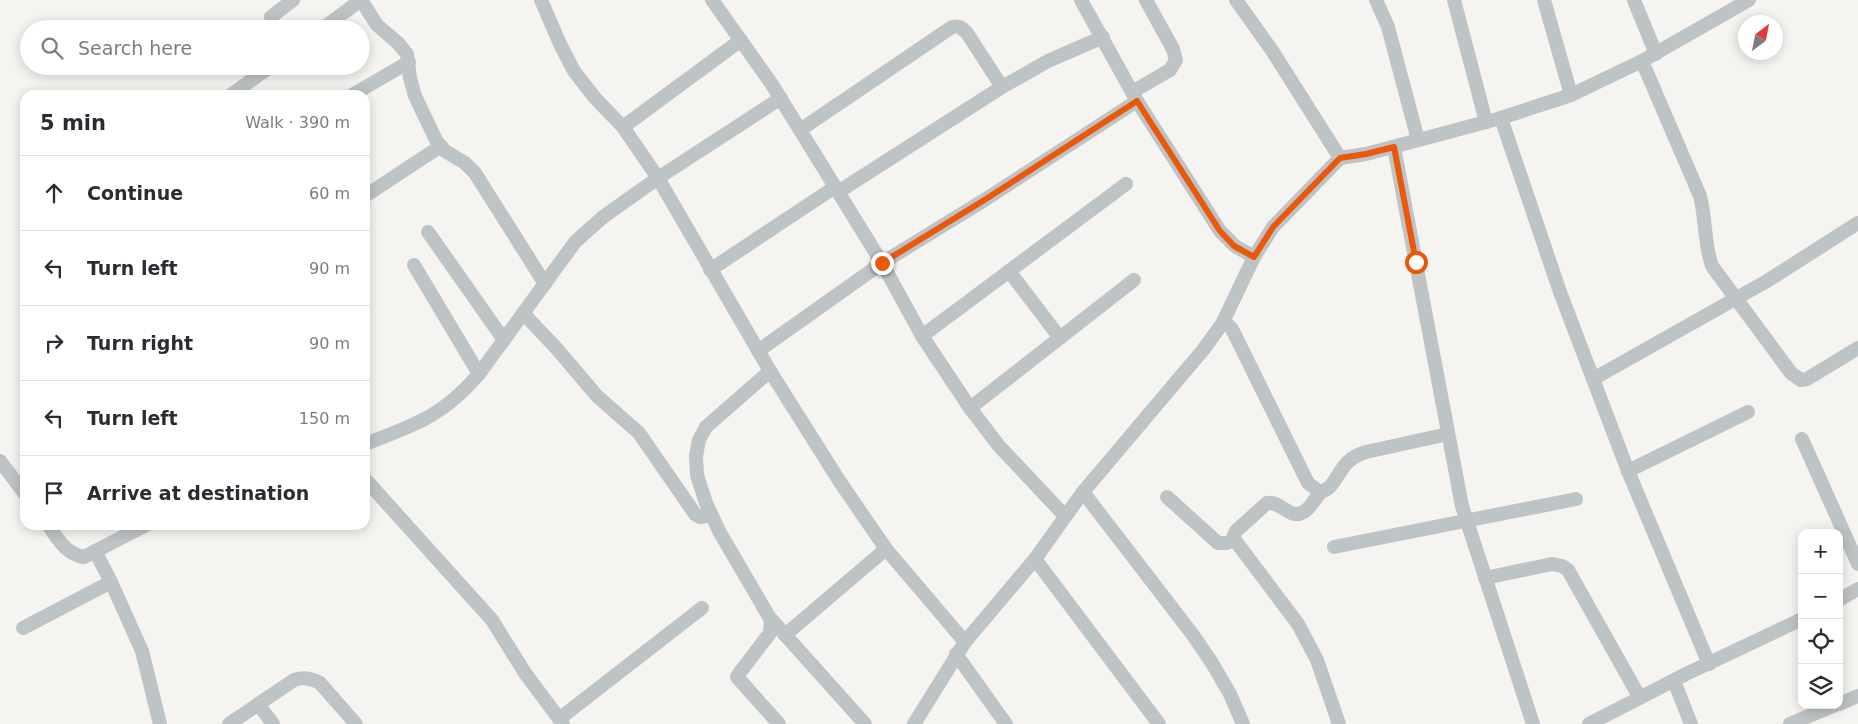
<!DOCTYPE html>
<meta charset="utf-8">
<style>
:root{--surface:#fff;--page:#f2f2f3;--text:#2b2b33;--muted:#7c7c81;--line:#e1e1e2}
body{margin:0;font-family:"DejaVu Sans",sans-serif;background:var(--page);color:var(--text)}
.controls{position:absolute;right:15px;bottom:15px;display:grid;overflow:hidden;border-radius:10px;box-shadow:0 2px 12px #0003}
.controls button{width:45px;height:45px;display:grid;place-items:center;padding:0;border:0;border-bottom:1px solid var(--line);background:var(--surface);color:var(--text);font:25px sans-serif}
.compass{position:absolute;left:1738px;top:15px;width:45px;height:45px;border-radius:50%;background:var(--surface);box-shadow:0 2px 12px #0003;rotate:32deg}
.stop{position:absolute;width:15px;height:15px;margin:-11px;border:4px solid #ea580c;border-radius:50%;background:#fff}
.stop.end{background:#ea580c;border-color:#fff;box-shadow:0 1px 5px #0008}
.list{margin:0;padding:0;list-style:none}
h2{display:flex;justify-content:space-between;align-items:center;height:65px;margin:0;padding:0 20px;font-size:21px}
h2 small{font-size:16px;font-weight:400;color:var(--muted)}
.list li{display:grid;grid-template-columns:32px 1fr auto;gap:15px;align-items:center;box-sizing:border-box;height:75px;padding:0 20px;border-top:1px solid var(--line)}
.list b{display:block;font-size:19px;white-space:nowrap}
.list em{font-size:16px;font-style:normal;color:var(--muted)}
.icon{flex:none;width:28px;height:28px;fill:none;stroke:currentColor;stroke-width:2;stroke-linecap:round;stroke-linejoin:round}
.map{position:relative;flex:none;width:1858px;height:724px;overflow:hidden}
.search{position:absolute;background:var(--surface);box-shadow:0 2px 12px #0003;left:20px;top:20px;width:350px;height:55px;display:flex;align-items:center;gap:12px;box-sizing:border-box;padding:0 18px;border-radius:28px;color:var(--muted);font-size:19px}
.panel{position:absolute;background:var(--surface);box-shadow:0 2px 12px #0003;left:20px;top:90px;width:350px;height:440px;border-radius:15px}
.map>svg:first-child{display:block}
</style>
<div class="map">
<svg width="1858" height="724" viewBox="0 0 1858 724">
<rect width="100%" height="100%" fill="#f5f4f1"/>
<g fill="none" stroke-linecap="round" stroke-linejoin="round">
<g stroke="#bec3c5" stroke-width="14">
<path d="M541,0l19,44 14,27 21,27 28,29 35,51 112,193 70,111 46,67 79,93"/>
<path d="M712,0l59,83 111,180 40,73 48,72 29,38 66,70"/>
<path d="M1081,0l56,101 83,130 15,15 19,11"/>
<path d="M1236,0l37,52 67,106"/>
<path d="M1376,0l12,27 30,113"/>
<path d="M1454,0l32,122"/>
<path d="M1544,0l27,95"/>
<path d="M1634,0l22,54"/>
<path d="M271,17l22,-17"/>
<path d="M322,29l39,-29 16,25 21,18 9,11 3,24 5,18 22,46 8,9 20,12 10,10 70,111"/>
<path d="M1642,61l58,135c6,23 4,47 12,70l79,107 10,7 6,-1 51,-31"/>
<path d="M1132,92l38,-22 6,-10 -3,-11 -27,-49"/>
<path d="M231,95l40,-29"/>
<path d="M352,95l57,-33"/>
<path d="M1501,118l59,174 68,179 81,193"/>
<path d="M623,127l118,-87"/>
<path d="M800,130l152,-103c7,-2 10,1 15,6l35,54"/>
<path d="M1394,147l68,359 71,218"/>
<path d="M838,192l164,-105 46,-26 55,-24"/>
<path d="M365,196l76,-50"/>
<path d="M428,232l76,108"/>
<path d="M414,265l65,109"/>
<path d="M710,270l125,-83"/>
<path d="M1009,271l51,67"/>
<path d="M523,313l34,36 40,47 42,37 56,81 5,3 11,-2"/>
<path d="M1222,324l6,1 4,4 76,154 12,9c14,-2 18,-22 29,-31 5,-5 11,-7 17,-9l82,-18"/>
<path d="M922,336l204,-152"/>
<path d="M758,351l124,-88 104,-64 151,-98"/>
<path d="M770,371l-64,56 -7,13 -3,16 1,19 9,28 13,28 52,89 -1,13 -29,38 -4,6 42,47"/>
<path d="M1593,379l174,-98 91,-58"/>
<path d="M970,408l164,-128"/>
<path d="M1802,439l56,125"/>
<path d="M365,444c50,-19 78,-28 114,-70l96,-132 28,-25 55,-39 123,-80"/>
<path d="M0,461l25,33"/>
<path d="M1628,471l120,-59"/>
<path d="M365,479l127,141 33,53 38,51"/>
<path d="M1083,492l110,143 19,28 18,31 13,30"/>
<path d="M1320,492c-8,13 -18,30 -34,18 -7,-4 -11,-8 -19,-7l-31,28 -2,4v4l64,85 19,36 22,64"/>
<path d="M1167,497l51,46h9l7,-4"/>
<path d="M48,525c10,14 18,29 36,32l62,-32"/>
<path d="M1334,547l242,-48"/>
<path d="M95,551l16,31 31,69 18,73"/>
<path d="M1035,559l124,165"/>
<path d="M1485,578l67,-14 10,2 6,4 72,128"/>
<path d="M1839,600l19,-11"/>
<path d="M770,618l95,106"/>
<path d="M23,628l88,-46"/>
<path d="M785,635l101,-86"/>
<path d="M956,654l50,70"/>
<path d="M1674,681l17,43"/>
<path d="M258,704l15,20"/>
<path d="M1839,704l19,-8"/>
<path d="M559,719l143,-111"/>
<path d="M229,724l65,-44c10,-3 16,-2 26,3l36,41"/>
<path d="M914,724l51,-82 70,-83 48,-67 120,-142 19,-26 32,-67 19,-30 67,-69 26,-4 135,-36 70,-23 71,-34 107,-61"/>
<path d="M1589,724l97,-50 116,-55"/>
<path d="M1790,724l45,-19"/>
</g>
</g>
<g fill="none" stroke-linecap="round" stroke-linejoin="round">
<path stroke="#ea580c" stroke-width="6" d="M882,263l104,-64 151,-98 83,130 14,15 20,11 19,-30 67,-69 26,-4 28,-7 22,115"/>
</g>
</svg>
<div class="controls">
<button>+</button>
<button>−</button>
<button><svg class="icon" aria-label="locate" viewBox="0 0 24 24"><circle cx="12" cy="12" r="6"/><path d="M12 2v4M12 18v4M2 12h4M18 12h4"/></svg></button>
<button><svg class="icon" aria-label="layers" viewBox="0 0 24 24"><path d="M12 4l9 5-9 5-9-5zM3 14l9 5 9-5"/></svg></button>
</div>
<svg class="compass" viewBox="-18 -18 36 36"><path d="M0-13l5 13h-10z" fill="#e53935"/><path d="M0 13l5-13h-10z" fill="#7c7c81"/></svg>
<div class="stop" style="left:1416px;top:262px"></div>
<div class="stop end" style="left:882px;top:263px"></div>
<div class="search"><svg class="icon" aria-label="search" viewBox="0 0 24 24"><circle cx="10" cy="10" r="6"/><path d="M15 15l6 6"/></svg>Search here</div>
<section class="panel">
<h2>5 min<small>Walk · 390 m</small></h2>
<ul class="list">
<li><svg class="icon" aria-label="ahead" viewBox="0 0 24 24"><path d="M12 20V5M6 11l6-6 6 6"/></svg><div><b>Continue</b></div><em>60 m</em></li>
<li><svg class="icon" aria-label="left" viewBox="0 0 24 24"><path d="M17 20v-9H6M10 6l-5 5 5 5"/></svg><div><b>Turn left</b></div><em>90 m</em></li>
<li><svg class="icon" aria-label="right" viewBox="0 0 24 24"><path d="M7 20v-9h11M14 6l5 5-5 5"/></svg><div><b>Turn right</b></div><em>90 m</em></li>
<li><svg class="icon" aria-label="left" viewBox="0 0 24 24"><path d="M17 20v-9H6M10 6l-5 5 5 5"/></svg><div><b>Turn left</b></div><em>150 m</em></li>
<li><svg class="icon" aria-label="arrive" viewBox="0 0 24 24"><path d="M6 21V4h12l-3 4 3 4H6"/></svg><div><b>Arrive at destination</b></div></li>
</ul>
</section>
</div>
